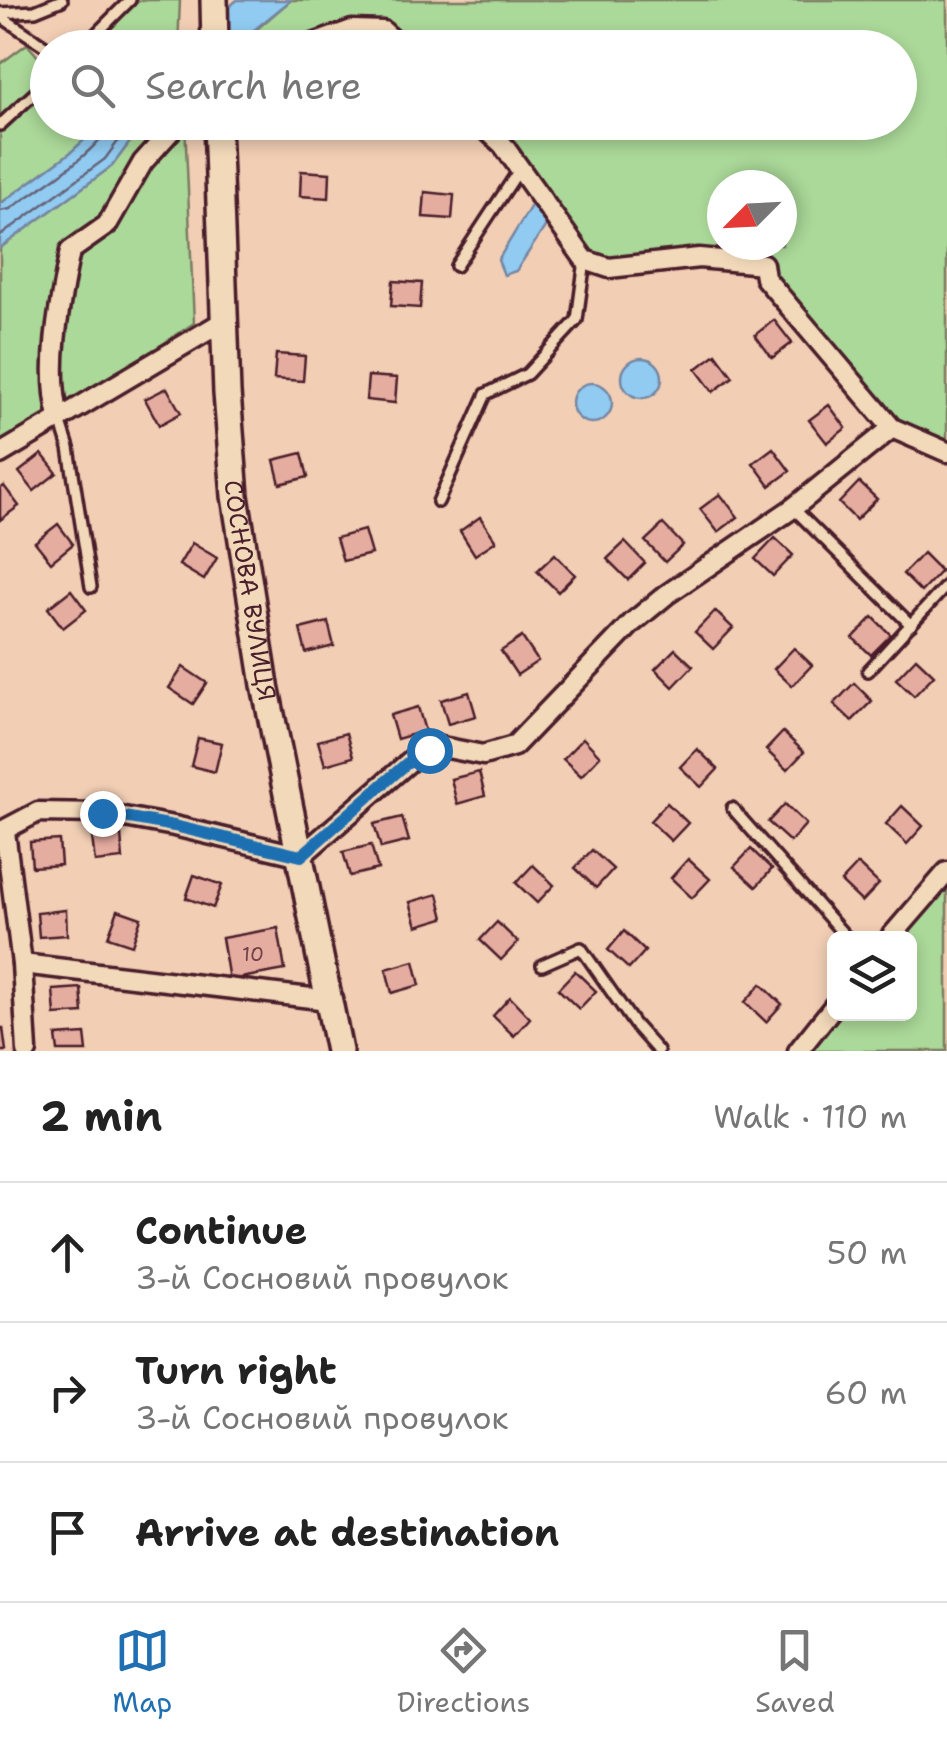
<!DOCTYPE html>
<meta charset="utf-8">
<style>
:root{--surface:#fff;--page:#f6f6f6;--text:#222;--muted:#767676;--line:#e0e0e0;--accent:#1f6fb2}
body{margin:0;font-family:"Shantell Sans",sans-serif;background:var(--page);color:var(--text)}
.controls{position:absolute;right:30px;bottom:30px;display:grid;overflow:hidden;border-radius:15px;box-shadow:0 5px 15px #0003}
.controls button{width:90px;height:90px;display:grid;place-items:center;padding:0;border:0;border-bottom:2px solid var(--line);background:var(--surface);color:var(--text);font:50px sans-serif}
.compass{position:absolute;left:707px;top:170px;width:90px;height:90px;border-radius:50%;background:var(--surface);box-shadow:0 5px 15px #0003;rotate:246deg}
.stop{position:absolute;width:30px;height:30px;margin:-22px;border:8px solid #1f6fb2;border-radius:50%;background:#fff}
.stop.end{background:#1f6fb2;border-color:#fff;box-shadow:0 2px 10px #0008}
.list{margin:0;padding:0;list-style:none}
h2{display:flex;justify-content:space-between;align-items:center;height:130px;margin:0;padding:0 40px;font-size:42px}
h2 small{font-size:32px;font-weight:400;color:var(--muted)}
.list li{display:grid;grid-template-columns:65px 1fr auto;gap:30px;align-items:center;box-sizing:border-box;height:140px;padding:0 40px;border-top:2px solid var(--line)}
.list b{display:block;font-size:38px;white-space:nowrap}
.list p{margin:0;font-size:32px;white-space:nowrap;color:var(--muted)}
.list em{font-size:32px;font-style:normal;color:var(--muted)}
.icon{flex:none;width:55px;height:55px;fill:none;stroke:currentColor;stroke-width:2;stroke-linecap:round;stroke-linejoin:round}
.map{position:relative;flex:none;width:947px;height:1051px;overflow:hidden}
.search{position:absolute;background:var(--surface);box-shadow:0 5px 15px #0003;left:30px;right:30px;top:30px;height:110px;display:flex;align-items:center;gap:25px;box-sizing:border-box;padding:0 35px;border-radius:55px;color:var(--muted);font-size:38px}
.sheet{height:550px;background:var(--surface)}
nav{display:flex;justify-content:space-around;align-items:center;box-sizing:border-box;height:140px;border-top:2px solid var(--line);background:var(--surface);font-size:28px;color:var(--muted)}
nav a{display:grid;justify-items:center;gap:5px}
nav .on{color:var(--accent)}
.map>svg:first-child{display:block}
</style>
<div class="map">
<svg width="947" height="1051" viewBox="0 0 947 1051">
<rect width="100%" height="100%" fill="#f1ceb4"/>
<filter id="ink" filterUnits="userSpaceOnUse"><feTurbulence type="fractalNoise" baseFrequency=".01" numOctaves="2"/><feDisplacementMap in="SourceGraphic" scale="20" xChannelSelector="R" yChannelSelector="G"/><feConvolveMatrix kernelMatrix="1 2 1 2 8 2 1 2 1" color-interpolation-filters="sRGB"/></filter>
<g filter="url(#ink)">
<g fill="#abd999" stroke="#7a7c62" stroke-width="2.5" fill-rule="evenodd">
<path d="M140,0h40l-2,47 -93,1z"/>
<path d="M291,0h656v452l-55,-24 -127,-150 -30,-17 -150,-1 -107,-137 422,-1v-74h-498l-50,-18 -16,17h-86l8,-19zM722,185h60v60h-60z"/>
<path d="M27,44l20,23 1,55 55,1 -33,30 -70,51v-140z"/>
<path d="M144,123h41l9,200 -194,131v-206l112,-82z"/>
<path d="M947,883v168h-138l31,-37h70v-76h-9z"/>
</g>
<g fill="#91cbf1" stroke="#7586a2" stroke-width="2.5">
<path d="M237,0h54l-58,47 -51,1z"/>
<path d="M103,123h41l-32,43 -112,82v-44l70,-51z"/>
<path d="M532,204l15,20 -31,47 -12,4 -6,-15z"/>
<circle cx="642" cy="378" r="20"/>
<circle cx="592" cy="403" r="20"/>
</g>
<g fill="none" stroke-linecap="round" stroke-linejoin="round">
<g stroke="#66647a" stroke-width="2.5">
<path d="M0,211l10,-2c22,-16 96,-61 99,-87"/>
<path d="M0,236l105,-77 27,-37"/>
</g>
</g>
<g fill="#e5aca0" stroke="#4a1f2b" stroke-width="2.5">
<path d="M301,171l29,2 -1,25 -29,-2z"/>
<path d="M425,192l29,3 -2,24 -29,-2z"/>
<path d="M393,281l29,2 -2,25 -29,-2z"/>
<path d="M774,320l18,23 -20,15 -17,-23z"/>
<path d="M276,354l29,2 -2,25 -29,-2z"/>
<path d="M716,354l17,23 -20,15 -17,-23z"/>
<path d="M368,376l29,2 -2,25 -29,-3z"/>
<path d="M167,388l14,25 -22,12 -14,-26z"/>
<path d="M829,405l17,23 -19,15 -18,-23z"/>
<path d="M773,448l17,23 -20,15 -17,-23z"/>
<path d="M302,453l6,24 -28,7 -6,-24z"/>
<path d="M42,454l15,19 -23,18 -15,-19z"/>
<path d="M859,482l18,17 -21,21 -17,-17z"/>
<path d="M4,486l15,20 -19,14v-31z"/>
<path d="M720,494l18,23 -20,15 -18,-23z"/>
<path d="M480,517l16,24 -21,14 -15,-24z"/>
<path d="M58,524l15,20 -22,18 -16,-20z"/>
<path d="M663,524l20,21 -18,17 -20,-21z"/>
<path d="M364,530l7,24 -28,7 -7,-23z"/>
<path d="M775,538l18,17 -20,21 -18,-17z"/>
<path d="M625,542l20,21 -17,17 -21,-21z"/>
<path d="M192,543l25,15 -13,22 -25,-15z"/>
<path d="M923,553l18,18 -20,21 -18,-18z"/>
<path d="M555,554l20,21 -17,17 -21,-21z"/>
<path d="M71,590l15,20 -23,18 -15,-20z"/>
<path d="M715,611l18,17 -20,21 -18,-17z"/>
<path d="M873,617l18,18 -20,20 -18,-17z"/>
<path d="M328,622l6,24 -28,7 -6,-24z"/>
<path d="M522,637l16,24 -21,14 -16,-24z"/>
<path d="M794,648l18,17 -20,21 -18,-17z"/>
<path d="M675,649l18,17 -20,21 -18,-18z"/>
<path d="M916,658l18,17 -20,21 -18,-17z"/>
<path d="M183,667l24,16 -14,21 -24,-16z"/>
<path d="M854,683l18,18 -20,20 -18,-17z"/>
<path d="M469,692l7,24 -28,8 -7,-24z"/>
<path d="M418,707l7,24 -28,8 -7,-24z"/>
<path d="M783,732l21,20 -17,18 -21,-20z"/>
<path d="M346,733l7,24 -28,8 -7,-24z"/>
<path d="M198,738l24,5 -7,29 -24,-6z"/>
<path d="M583,738l17,18 -19,20 -18,-17z"/>
<path d="M697,749l21,20 -17,18 -21,-20z"/>
<path d="M479,772l6,24 -28,8 -6,-25z"/>
<path d="M667,803l21,20 -17,18 -21,-20z"/>
<path d="M785,804l21,20 -16,18 -22,-20z"/>
<path d="M902,806l21,20 -16,18 -21,-20z"/>
<path d="M402,817l7,24 -28,7 -7,-24z"/>
<path d="M121,835l2,24 -28,3 -3,-25z"/>
<path d="M59,840l2,25 -29,2 -2,-25z"/>
<path d="M371,845l7,24 -28,7 -7,-24z"/>
<path d="M751,849l21,20 -16,18 -22,-20z"/>
<path d="M592,850l21,19 -17,19 -21,-20z"/>
<path d="M688,859l22,20 -18,19 -21,-20z"/>
<path d="M858,864l21,20 -17,18 -21,-20z"/>
<path d="M533,865l21,20 -17,18 -21,-20z"/>
<path d="M194,875l28,10 -9,23 -27,-10z"/>
<path d="M438,894l6,24 -27,8 -7,-24z"/>
<path d="M66,910l1,25 -28,2 -2,-24z"/>
<path d="M118,910l23,8 -9,27 -24,-8z"/>
<path d="M497,922l21,20 -17,18 -21,-20z"/>
<path d="M278,928l7,42 -56,10 -7,-42z"/>
<path d="M624,931l21,20 -16,18 -21,-19z"/>
<path d="M414,961l6,24 -28,8 -6,-24z"/>
<path d="M575,971l21,20 -17,18 -21,-20z"/>
<path d="M761,984l21,20 -16,18 -21,-20z"/>
<path d="M81,988l2,25 -28,2 -2,-25z"/>
<path d="M510,997l20,21 -16,18 -21,-20z"/>
<path d="M0,1028h3l3,23h-6z"/>
<path d="M85,1034l2,17h-29l-2,-15z"/>
</g>
<g fill="none" stroke-linecap="round" stroke-linejoin="round">
<defs>
<g id="lane">
<path d="M0,13l35,-2 27,-11"/>
<path d="M0,16l48,32"/>
<path d="M82,48l48,-48"/>
<path d="M0,125l48,-44"/>
<path d="M456,266l63,-96"/>
<path d="M60,420l9,28 22,139"/>
<path d="M438,502l48,-108 41,-20 50,-54 8,-60"/>
<path d="M793,508l118,117"/>
<path d="M868,671l79,-86"/>
<path d="M732,808l115,130"/>
<path d="M542,965l39,-17 53,76 24,27"/>
</g>
<g id="street">
<path d="M302,48l50,-18 31,1 19,17"/>
<path d="M478,122l25,23 82,115 24,8 90,-10 64,6 2,14 127,150 55,24"/>
<path d="M59,417c-13,-51 1,-115 11,-166l37,-26 36,-63 36,-40"/>
<path d="M0,454l224,-133"/>
<path d="M0,832l38,-20 64,1 72,13 127,30 116,-101 25,-8 41,8 31,-9 118,-123 34,-28 127,-87 99,-80"/>
<path d="M5,832l17,132 5,87"/>
<path d="M890,938l57,-66"/>
<path d="M22,964l306,36"/>
<path d="M798,1051l36,-45"/>
</g>
<g id="secondary">
<path d="M214,0l1,48"/>
<path id="s1" d="M217,122l10,271 8,103 30,189 74,366"/>
</g>
</defs>
<use href="#lane" stroke="#4a1f2b" stroke-width="16"/>
<use href="#street" stroke="#4a1f2b" stroke-width="25"/>
<use href="#secondary" stroke="#4a1f2b" stroke-width="32"/>
<use href="#lane" stroke="#f2d9ba" stroke-width="9"/>
<use href="#street" stroke="#f2d9ba" stroke-width="18"/>
<use href="#secondary" stroke="#f2d9ba" stroke-width="25"/>
</g>
</g>
<g fill="none" stroke-linecap="round" stroke-linejoin="round" filter="url(#ink)">
<path stroke="#1f6fb2" stroke-width="12" d="M102,813l72,13 127,30 105,-92 23,-14"/>
</g>
<g text-anchor="middle" dominant-baseline="central" stroke-width="8" stroke-linejoin="round" paint-order="stroke">
<g font-size="20" fill="#714248">
<text x="253" y="954">10</text>
</g>
<g font-size="25" fill="#4a1f2b" stroke="#f2d9ba">
<text stroke="none"><textPath href="#s1" startOffset="470">СОСНОВА ВУЛИЦЯ</textPath></text>
</g>
</g>
</svg>
<div class="controls">
<button><svg class="icon" aria-label="layers" viewBox="0 0 24 24"><path d="M12 4l9 5-9 5-9-5zM3 14l9 5 9-5"/></svg></button>
</div>
<svg class="compass" viewBox="-18 -18 36 36"><path d="M0-13l5 13h-10z" fill="#e53935"/><path d="M0 13l5-13h-10z" fill="#767676"/></svg>
<div class="stop" style="left:429px;top:750px"></div>
<div class="stop end" style="left:102px;top:813px"></div>
<div class="search"><svg class="icon" aria-label="search" viewBox="0 0 24 24"><circle cx="10" cy="10" r="6"/><path d="M15 15l6 6"/></svg>Search here</div>
</div>
<section class="sheet">
<h2>2 min<small>Walk · 110 m</small></h2>
<ul class="list">
<li><svg class="icon" aria-label="ahead" viewBox="0 0 24 24"><path d="M12 20V5M6 11l6-6 6 6"/></svg><div><b>Continue</b><p>3-й Сосновий провулок</p></div><em>50 m</em></li>
<li><svg class="icon" aria-label="right" viewBox="0 0 24 24"><path d="M7 20v-9h11M14 6l5 5-5 5"/></svg><div><b>Turn right</b><p>3-й Сосновий провулок</p></div><em>60 m</em></li>
<li><svg class="icon" aria-label="arrive" viewBox="0 0 24 24"><path d="M6 21V4h12l-3 4 3 4H6"/></svg><div><b>Arrive at destination</b></div></li>
</ul>
</section>
<nav>
<a class="on"><svg class="icon" aria-label="map" viewBox="0 0 24 24"><path d="M3 6l6-2 6 2 6-2v14l-6 2-6-2-6 2zM9 4v14M15 6v14"/></svg>Map</a>
<a><svg class="icon" aria-label="directions" viewBox="0 0 24 24"><path d="M12 3l9 9-9 9-9-9zM9 14v-3h6M13 9l2 2-2 2"/></svg>Directions</a>
<a><svg class="icon" aria-label="saved" viewBox="0 0 24 24"><path d="M7 4h10v16l-5-4-5 4z"/></svg>Saved</a>
</nav>
